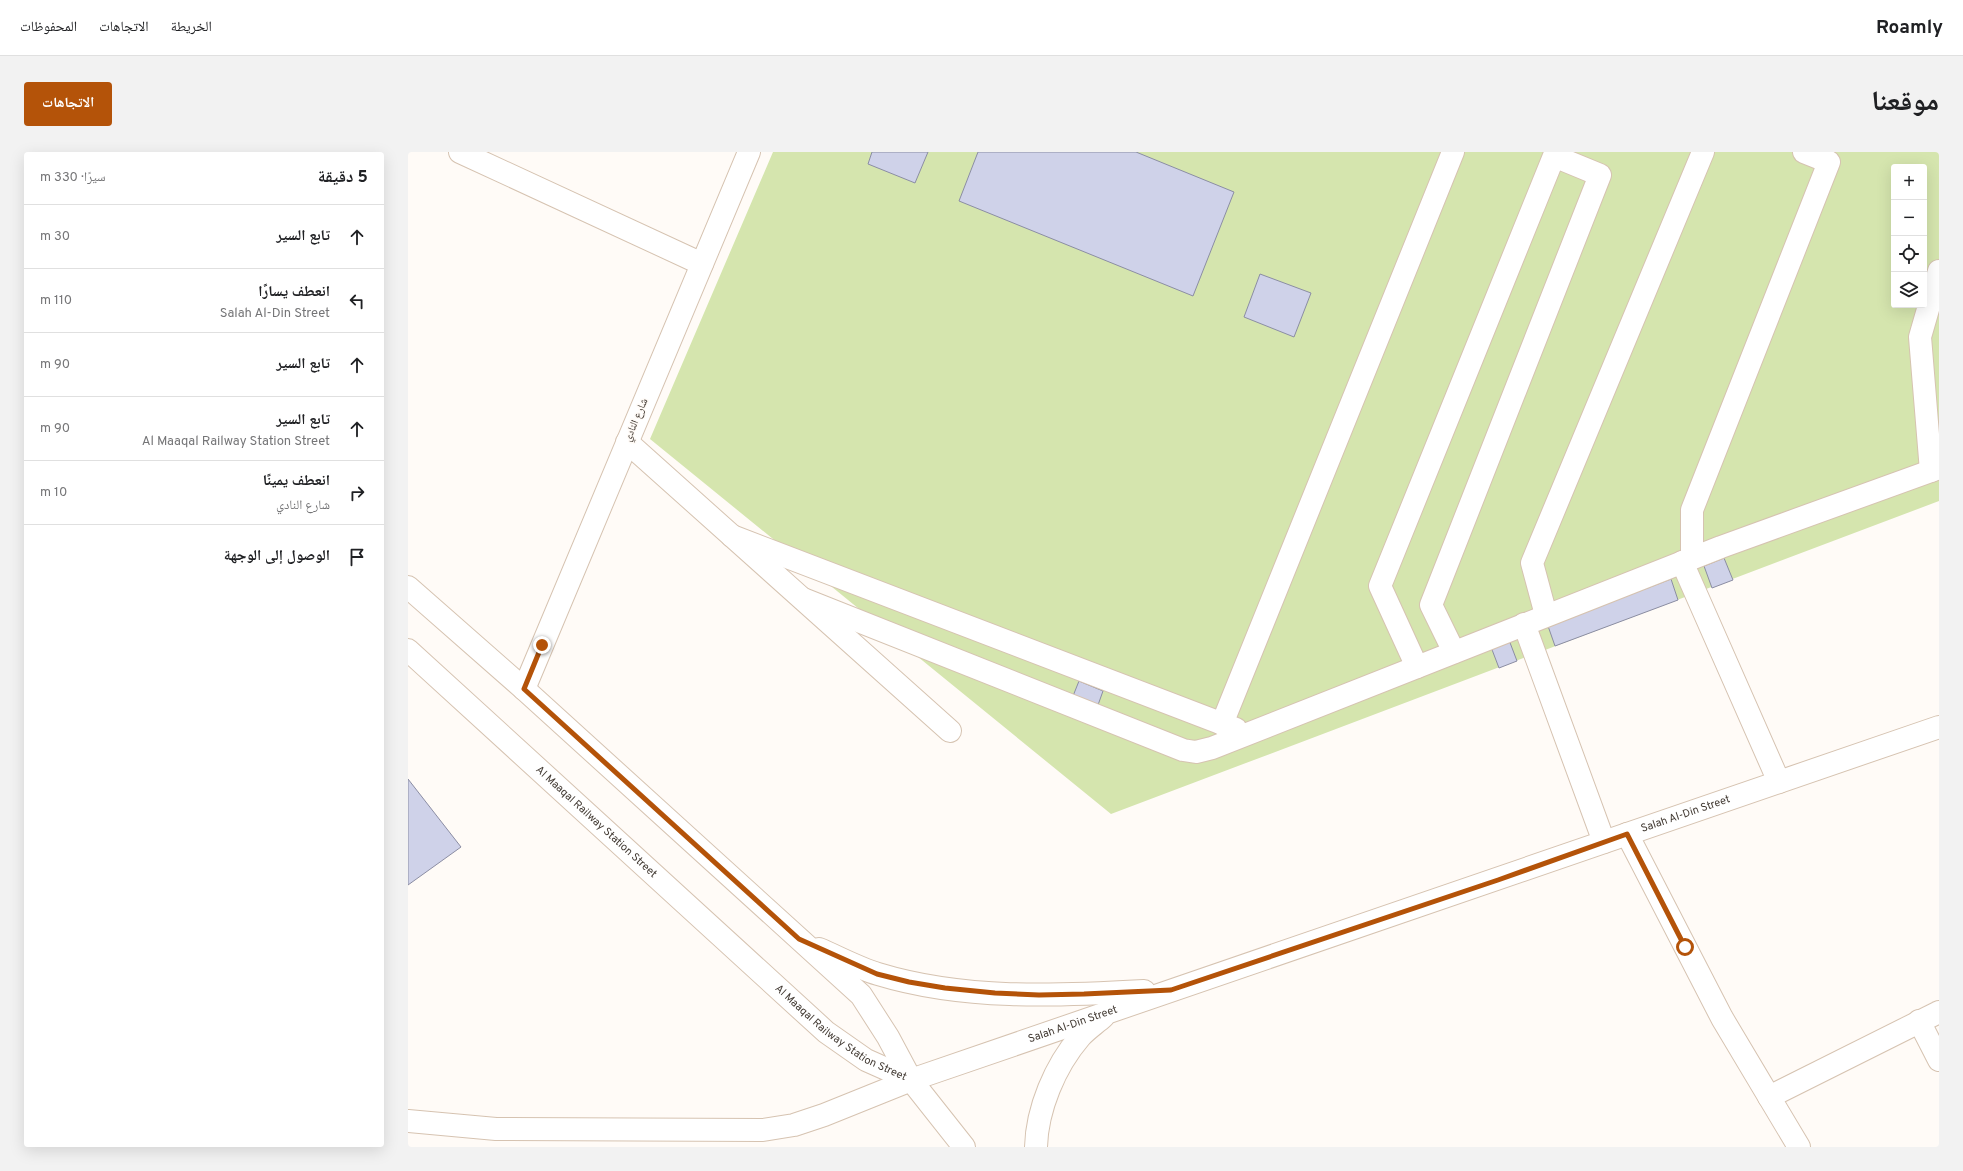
<!DOCTYPE html>
<html lang="ar">
<meta charset="utf-8">
<style>
:root{--surface:#fff;--page:#f2f2f2;--text:#202124;--muted:#757577;--line:#e0e0e0;--accent:#b45309}
body{margin:0;font-family:Overpass,"Noto Naskh Arabic",sans-serif;background:var(--page);color:var(--text);direction:rtl}
.controls{position:absolute;right:12px;top:12px;display:grid;overflow:hidden;border-radius:4px;box-shadow:0 4px 16px #0002}
.controls button{width:36px;height:36px;display:grid;place-items:center;padding:0;border:0;border-bottom:1px solid var(--line);background:var(--surface);color:var(--text);font:20px sans-serif}
.stop{position:absolute;width:12px;height:12px;margin:-9px;border:3px solid #b45309;border-radius:50%;background:#fff}
.stop.end{background:#b45309;border-color:#fff;box-shadow:0 1px 4px #0008}
.list{margin:0;padding:0;list-style:none}
h2{display:flex;justify-content:space-between;align-items:center;height:52px;margin:0;padding:0 16px;font-size:17px}
h2 small{font-size:13px;font-weight:400;color:var(--muted)}
.list li{display:grid;grid-template-columns:26px 1fr auto;gap:12px;align-items:center;box-sizing:border-box;height:64px;padding:0 16px;border-top:1px solid var(--line)}
.list b{display:block;font-size:15px;white-space:nowrap}
.list p{margin:0;font-size:13px;white-space:nowrap;color:var(--muted)}
.list em{font-size:13px;font-style:normal;color:var(--muted)}
.icon{flex:none;width:22px;height:22px;fill:none;stroke:currentColor;stroke-width:2;stroke-linecap:round;stroke-linejoin:round}
.map{position:relative;flex:none;width:1531px;height:995px;overflow:hidden;direction:ltr;border-radius:4px}
header{display:flex;align-items:center;gap:24px;box-sizing:border-box;height:56px;padding:0 20px;background:var(--surface);border-bottom:1px solid var(--line)}
header strong{font-size:19px}
nav{display:flex;gap:22px;margin-inline-start:auto;font-size:14px}
.intro{display:flex;align-items:center;justify-content:space-between;box-sizing:border-box;height:96px;padding:0 24px}
h1{margin:0;font-size:28px}
.button{padding:10px 18px;border-radius:4px;background:var(--accent);color:#fff;font-size:14px;font-weight:700}
main{display:flex;gap:24px;padding:0 24px}
aside{flex:1;background:var(--surface);border-radius:4px;box-shadow:0 4px 16px #0002}
.map>svg:first-child{display:block}
</style>
<header>
<strong>Roamly</strong>
<nav><a>الخريطة</a><a>الاتجاهات</a><a>المحفوظات</a></nav>
</header>
<div class="intro"><h1>موقعنا</h1><a class="button">الاتجاهات</a></div>
<main>
<div class="map">
<svg width="1531" height="995" viewBox="0 0 1531 995">
<rect width="100%" height="100%" fill="#fffbf7"/>
<path fill="#d5e5ae" fill-rule="evenodd" d="M365,0h1166v349l-828,313 -461,-375zM1486,15h30v138h-30z"/>
<g fill="#cfd2e9" stroke="#8b8da3">
<path d="M464,0h56l-13,31 -47,-19z"/>
<path d="M570,0h158l98,40 -41,104 -234,-95z"/>
<path d="M852,122l51,19 -17,44 -50,-20z"/>
<path d="M1316,406l9,22 -21,8 -8,-22z"/>
<path d="M1263,427l7,21 -123,46 -7,-20z"/>
<path d="M1101,488l8,21 -18,7 -8,-21z"/>
<path d="M671,529l24,10 -5,14 -25,-9z"/>
<path d="M0,627l53,68 -53,38z"/>
</g>
<g fill="none" stroke-linecap="round" stroke-linejoin="round">
<defs>
<g id="minor">
<path d="M52,0l242,112"/>
<path d="M219,290l323,289"/>
<path d="M1523,319l-11,-134 19,-66"/>
<path d="M324,384l504,193"/>
<path d="M1284,406v-48l137,-348 -25,-10"/>
<path d="M1274,410l97,220"/>
<path d="M395,447l380,151 13,2 16,-4 509,-201 218,-79"/>
<path d="M1138,463l-14,-52 171,-411"/>
<path d="M1116,472l80,218"/>
<path d="M1009,515l-37,-81 174,-430 46,19 -169,430 23,47"/>
<path d="M116,537l225,-537"/>
<path d="M814,572l231,-572"/>
<path d="M1219,682l95,184 77,129"/>
<path d="M1511,869l20,39"/>
<path d="M1361,945l170,-85"/>
<path d="M0,969l88,8 267,1 31,-5 30,-10 87,-35"/>
</g>
<g id="major">
<path d="M0,435l116,102 337,306 27,42 23,43 53,67"/>
<path id="s1" d="M0,498l418,382 40,28 45,20"/>
<path d="M411,797c19,8 39,19 59,25 85,26 178,22 266,17"/>
<path id="s2" d="M503,928l1028,-353"/>
<path d="M628,995c1,-38 19,-81 44,-110 6,-7 15,-13 23,-20"/>
</g>
</defs>
<use href="#minor" stroke="#d6c3b1" stroke-width="24"/>
<use href="#major" stroke="#d6c3b1" stroke-width="24"/>
<use href="#minor" stroke="#fff" stroke-width="22"/>
<use href="#major" stroke="#fff" stroke-width="22"/>
</g>
<g fill="none" stroke-linecap="round" stroke-linejoin="round">
<path stroke="#b45309" stroke-width="5" d="M134,493l-18,44 275,250 78,35 32,8 36,6 50,5 44,2 45,-1 87,-4 327,-110 129,-46 58,113"/>
</g>
<g text-anchor="middle" dominant-baseline="central" stroke-width="3" stroke-linejoin="round" paint-order="stroke">
<g font-size="11" fill="#433b34" stroke="#fffbf7">
<text transform="translate(228 268) rotate(-67)">شارع النادي</text>
<text stroke="none"><textPath href="#s2" startOffset="819">Salah Al-Din Street</textPath></text>
<text stroke="none"><textPath href="#s1" startOffset="255">Al Maaqal Railway Station Street</textPath></text>
<text stroke="none"><textPath href="#s2" startOffset="171">Salah Al-Din Street</textPath></text>
<text stroke="none"><textPath href="#s1" startOffset="579">Al Maaqal Railway Station Street</textPath></text>
</g>
</g>
</svg>
<div class="controls">
<button>+</button>
<button>−</button>
<button><svg class="icon" aria-label="locate" viewBox="0 0 24 24"><circle cx="12" cy="12" r="6"/><path d="M12 2v4M12 18v4M2 12h4M18 12h4"/></svg></button>
<button><svg class="icon" aria-label="layers" viewBox="0 0 24 24"><path d="M12 4l9 5-9 5-9-5zM3 14l9 5 9-5"/></svg></button>
</div>
<div class="stop" style="left:1277px;top:795px"></div>
<div class="stop end" style="left:134px;top:493px"></div>
</div>
<aside>
<h2>5 دقيقة<small>سيرًا · 330 m</small></h2>
<ul class="list">
<li><svg class="icon" aria-label="ahead" viewBox="0 0 24 24"><path d="M12 20V5M6 11l6-6 6 6"/></svg><div><b>تابع السير</b></div><em>30 m</em></li>
<li><svg class="icon" aria-label="left" viewBox="0 0 24 24"><path d="M17 20v-9H6M10 6l-5 5 5 5"/></svg><div><b>انعطف يسارًا</b><p>Salah Al-Din Street</p></div><em>110 m</em></li>
<li><svg class="icon" aria-label="ahead" viewBox="0 0 24 24"><path d="M12 20V5M6 11l6-6 6 6"/></svg><div><b>تابع السير</b></div><em>90 m</em></li>
<li><svg class="icon" aria-label="ahead" viewBox="0 0 24 24"><path d="M12 20V5M6 11l6-6 6 6"/></svg><div><b>تابع السير</b><p>Al Maaqal Railway Station Street</p></div><em>90 m</em></li>
<li><svg class="icon" aria-label="right" viewBox="0 0 24 24"><path d="M7 20v-9h11M14 6l5 5-5 5"/></svg><div><b>انعطف يمينًا</b><p>شارع النادي</p></div><em>10 m</em></li>
<li><svg class="icon" aria-label="arrive" viewBox="0 0 24 24"><path d="M6 21V4h12l-3 4 3 4H6"/></svg><div><b>الوصول إلى الوجهة</b></div></li>
</ul>
</aside>
</main>
